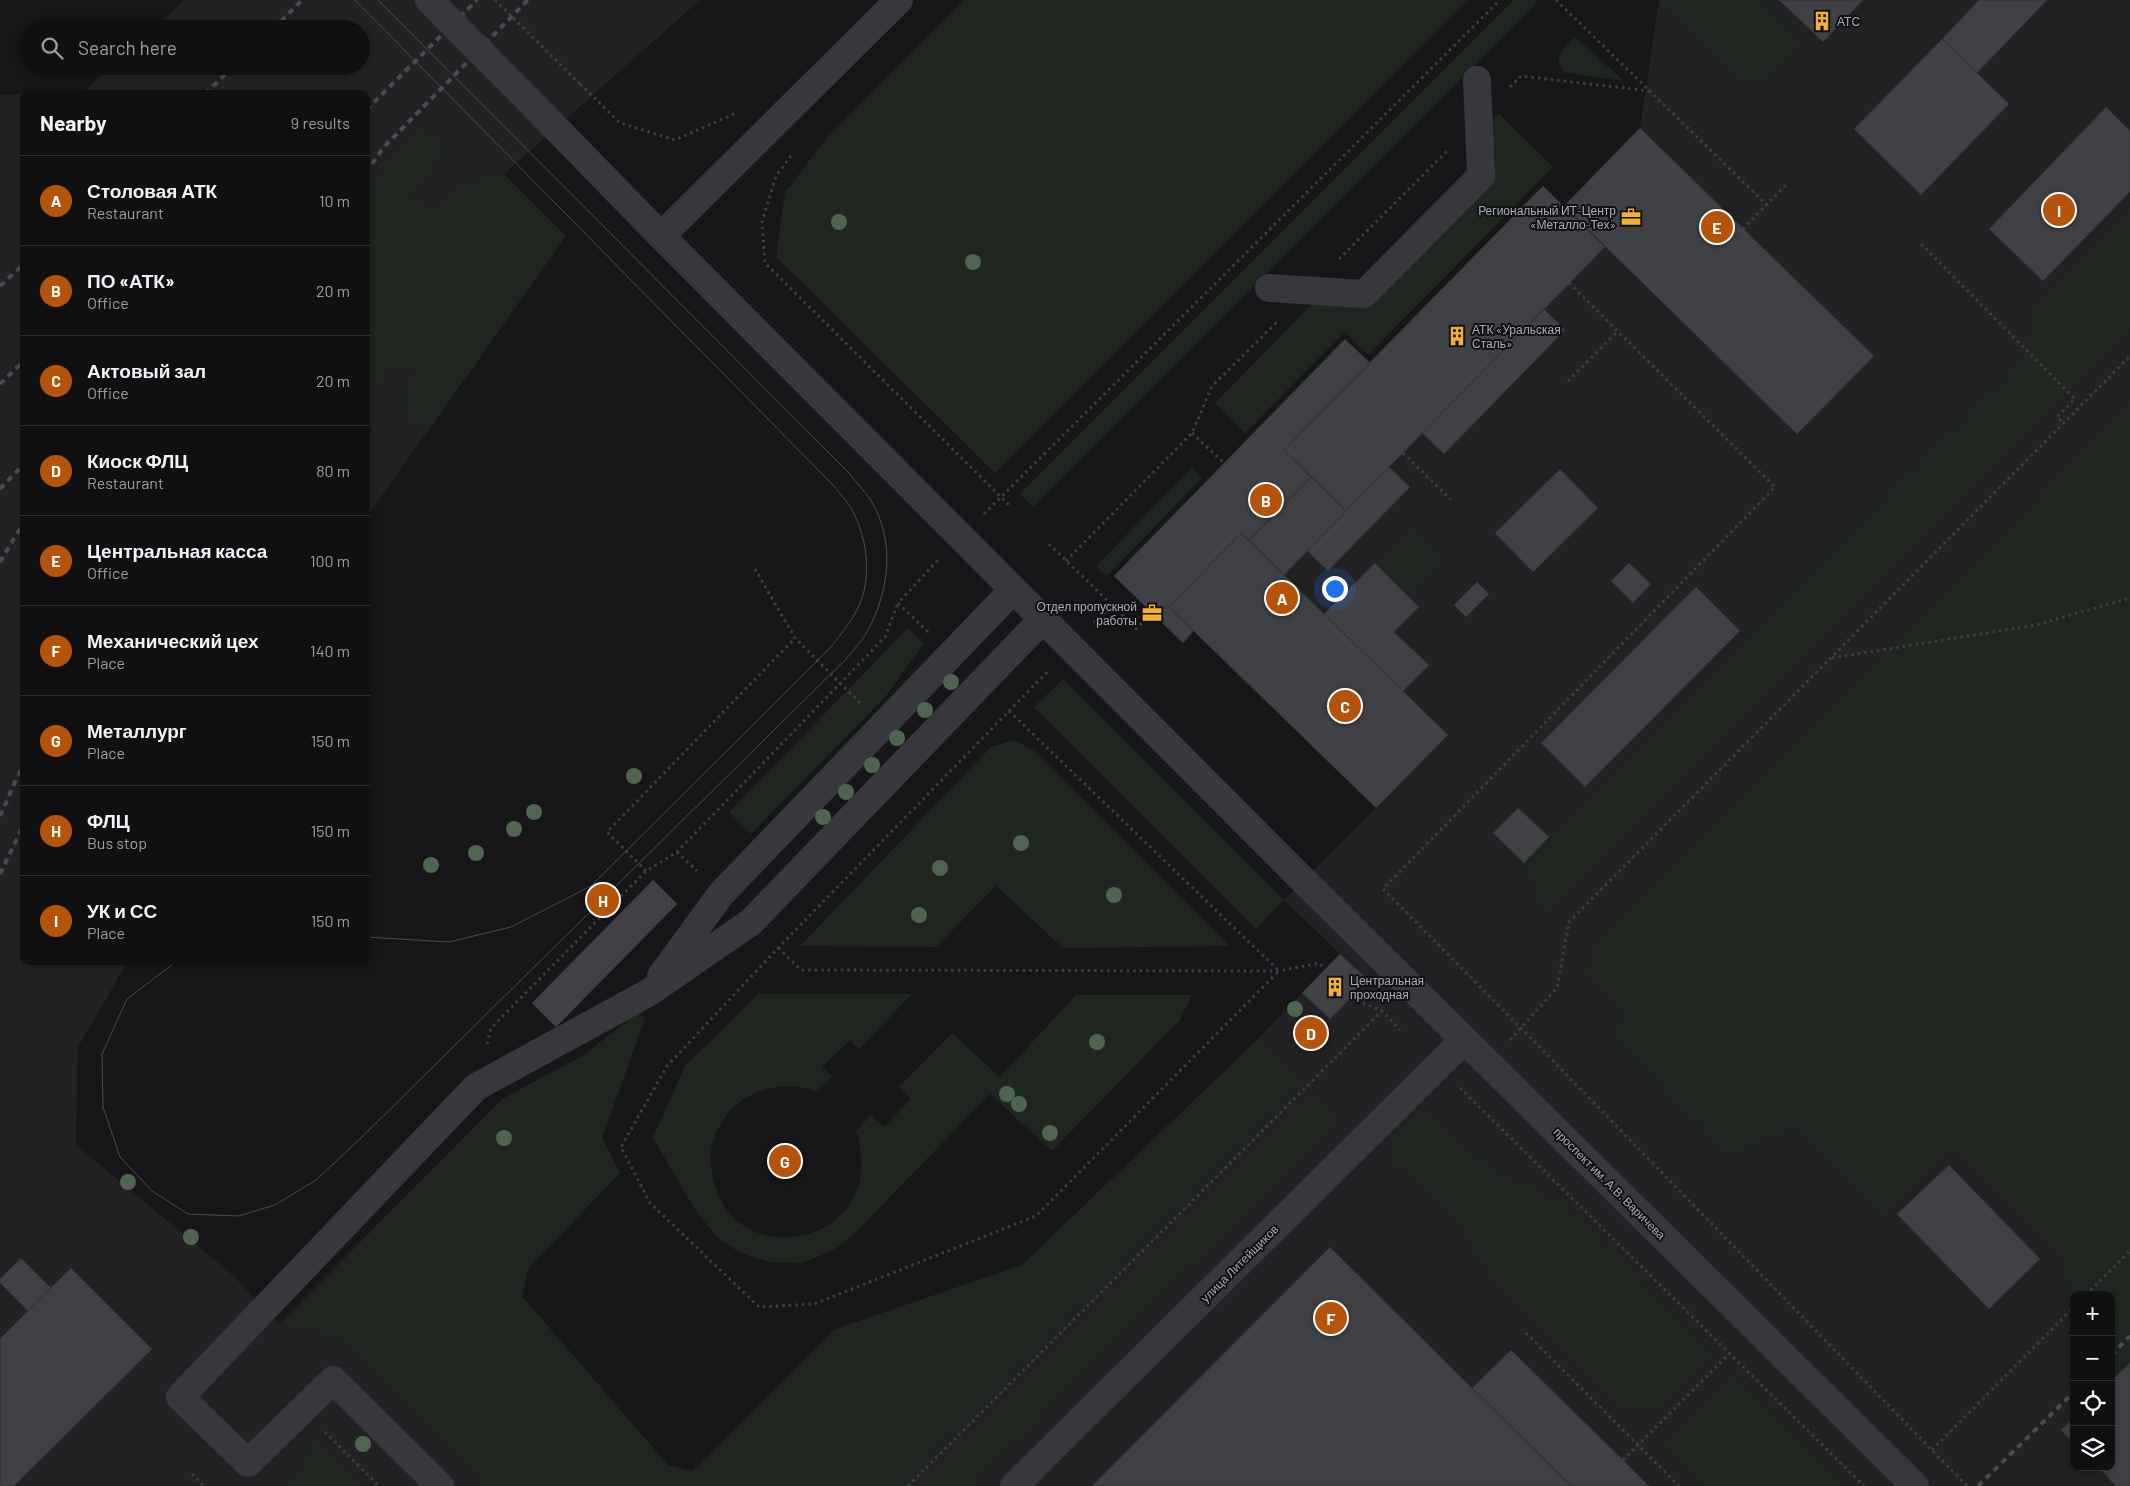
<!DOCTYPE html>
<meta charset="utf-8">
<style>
:root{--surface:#101012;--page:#19191b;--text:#f1f3f6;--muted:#9c9d9f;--line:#303032;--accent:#b45309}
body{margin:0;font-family:Barlow,sans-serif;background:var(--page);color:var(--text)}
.controls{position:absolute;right:15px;bottom:15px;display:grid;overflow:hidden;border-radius:10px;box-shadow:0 2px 8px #0003}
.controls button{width:45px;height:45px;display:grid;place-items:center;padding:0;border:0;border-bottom:1px solid var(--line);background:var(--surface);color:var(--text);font:25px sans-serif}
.you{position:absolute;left:1334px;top:588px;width:18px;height:18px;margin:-12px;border:4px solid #fff;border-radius:50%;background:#1a73e8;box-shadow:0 0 0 8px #1a73e833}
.badge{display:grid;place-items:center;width:32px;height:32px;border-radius:50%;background:var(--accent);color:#fff;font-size:16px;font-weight:700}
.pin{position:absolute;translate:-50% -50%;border:2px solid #fff;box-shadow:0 1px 5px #0006}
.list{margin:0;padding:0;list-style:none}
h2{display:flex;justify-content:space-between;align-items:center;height:65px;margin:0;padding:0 20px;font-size:21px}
h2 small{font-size:16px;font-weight:400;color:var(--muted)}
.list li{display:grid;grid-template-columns:32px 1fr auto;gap:15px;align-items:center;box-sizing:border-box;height:90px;padding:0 20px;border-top:1px solid var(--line)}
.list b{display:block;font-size:19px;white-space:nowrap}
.list p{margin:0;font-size:16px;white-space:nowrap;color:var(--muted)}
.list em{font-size:16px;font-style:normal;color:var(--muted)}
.icon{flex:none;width:28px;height:28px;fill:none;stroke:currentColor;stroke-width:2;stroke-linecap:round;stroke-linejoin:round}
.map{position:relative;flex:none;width:2130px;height:1486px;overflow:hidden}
.search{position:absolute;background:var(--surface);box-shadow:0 2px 8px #0003;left:20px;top:20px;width:350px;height:55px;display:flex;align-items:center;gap:12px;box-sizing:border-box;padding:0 18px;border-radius:28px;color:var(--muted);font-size:19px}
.panel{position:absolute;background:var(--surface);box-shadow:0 2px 8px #0003;left:20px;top:90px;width:350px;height:875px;border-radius:10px}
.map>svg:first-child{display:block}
</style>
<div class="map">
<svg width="2130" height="1486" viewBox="0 0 2130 1486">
<rect width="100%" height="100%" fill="#161618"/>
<g fill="#222225" fill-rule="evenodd">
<path d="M184,0h516l-196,174 62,62 -200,282v-424h-318l34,-1 30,-27h249v-37h-208z"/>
<path d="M1659,0h471v1486h-1320l212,-221 235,-225 83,-86 -56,-54 92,-92 -181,-177 -12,12 -69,-67 231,-237 25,24 173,-177 21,20 76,-78zM2074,1295h37v172h-37z"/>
<path d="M24,94v867h104l-50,86 -2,98 158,131 45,48 65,16 140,146h-484v-1391z"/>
</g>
<g fill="#1e261f">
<path d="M964,0h503l-472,473 -219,-216 9,-64 40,-53z"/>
<path d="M1514,0h21l3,2 -505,505 -13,-13z"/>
<path d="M1662,0h97l43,43 -32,32 -27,7z"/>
<path d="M1575,37l49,44 -61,-9 -5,-13 6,-11z"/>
<path d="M1499,114l54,53 -185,188 -23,-23 -100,101 -30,-30 100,-102 55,3 121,-124 -3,-55z"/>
<path d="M423,128l19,15 -7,22 -28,28 26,21 16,-24 54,-16 63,62 -134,189 -23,-3 -4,-21 11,-34 -27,1 -23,39v-212l16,-26z"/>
<path d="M2130,211v118l-584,587 -22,-53 499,-503 11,-52z"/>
<path d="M2130,399v969l-19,19v-92h-37v15l-10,-52 -110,-112 -72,69 -86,-88 -68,26 -112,-114 8,-26 -39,-39 14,-36 430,-430z"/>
<path d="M1192,468l10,10 -95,98 -11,-10z"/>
<path d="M1410,527l32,31 -36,37 -31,-32z"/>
<path d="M908,628l16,15 -38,53 -135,138 -22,-22z"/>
<path d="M1063,679l221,221 -28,29 -222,-222z"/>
<path d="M1013,740l20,10 197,196 -167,2 -67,-62 -60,61 -136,-1 191,-199z"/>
<path d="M758,994h154l-53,55 -9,-9 -28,27 10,10 -15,15c-26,-11 -57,-6 -79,11 -18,15 -30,41 -27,64 13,115 183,80 145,-36l15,-16 13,12 27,-28 -12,-12 53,-54 48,44 76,-82h116l-12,25 -128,131 -62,-57 -135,139 -23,18 -30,12 -33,-1 -29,-9 -24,-17 -20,-25 -43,-73 32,-72z"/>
<path d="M638,1013l7,5 -43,120 18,35 -92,96 -6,27 146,169 24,6 143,-142 187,-64 235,-225 45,41 -403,405h-415l-140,-146 -65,-16 223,-225 80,-43z"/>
<path d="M1312,1093l26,26 -368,367h-52z"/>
<path d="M1419,1112l11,2 67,62 19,6h9l12,5 15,16 9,-3 151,153 -56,56 -34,1 -128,-128 -42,-67 -59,-54 -2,-17 12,-18z"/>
<path d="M1732,1375l111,111h-138l-42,-42z"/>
<path d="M315,1440l47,46h-72l14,-15z"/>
</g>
<g fill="#404145" stroke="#303034">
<path d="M1779,0h84l-40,42z"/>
<path d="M1979,0h68l-70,73 -35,-34z"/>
<path d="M1942,39l67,65 -88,91 -67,-66z"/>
<path d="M2106,107l24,24v61l-87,89 -54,-52z"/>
<path d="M1640,128l234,228 -77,78 -233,-228z"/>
<path d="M1543,186l62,61 -259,264 -62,-61z"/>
<path d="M1544,309l21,21 -121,124 -22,-21z"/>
<path d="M1345,339l25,24 -86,87 27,27 -62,63 -8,-7 -72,74 25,23 -11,13 -69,-67z"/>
<path d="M1389,467l21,20 -82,84 -21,-20z"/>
<path d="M1560,469l38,39 -65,64 -38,-39z"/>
<path d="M1311,477l35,34 -62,64 -35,-35z"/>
<path d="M1241,533l207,202 -72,73 -207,-201z"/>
<path d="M1375,563l44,44 -25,25 35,33 -26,26 -79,-77z"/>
<path d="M1629,563l22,21 -18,19 -22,-22z"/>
<path d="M1477,582l12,12 -23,23 -12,-12z"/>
<path d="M1696,587l44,44 -155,156 -44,-44z"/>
<path d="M1518,808l31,29 -25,26 -31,-30z"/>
<path d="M653,880l24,24 -121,123 -24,-24z"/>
<path d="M1340,954l28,26 -38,39 -28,-26z"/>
<path d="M1949,1165l91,94 -51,50 -92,-95z"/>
<path d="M1330,1247l142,141 99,98h-479z"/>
<path d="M21,1258l30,30 -23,23 -28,-28v-4z"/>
<path d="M71,1268l81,81 -138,137h-14v-147z"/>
<path d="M1511,1350l112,110 26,26h-78l-99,-98z"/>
<path d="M2130,1363v123h-14l-18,-19h13v-86z"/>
<path d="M2074,1418v25l-13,-13z"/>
</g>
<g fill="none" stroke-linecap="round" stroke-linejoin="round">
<g stroke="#3d3f44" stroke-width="3" stroke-dasharray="2.5 4" stroke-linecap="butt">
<path d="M1556,0l211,205"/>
<path d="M580,84l40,39 55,17 61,-27"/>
<path d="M1510,87l11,-11 128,15"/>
<path d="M791,156l-15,20 -14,46 3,41 246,244"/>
<path d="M1743,229l45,-46"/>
<path d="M1921,244l154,155 -18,18 6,6"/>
<path d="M1339,259l109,-109"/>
<path d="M1569,283l206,204 -392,402 139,140 445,457"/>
<path d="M1568,381l50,-50"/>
<path d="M1192,433l32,30"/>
<path d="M1403,453l48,47"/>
<path d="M984,514l516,-514"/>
<path d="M1049,544l63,61"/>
<path d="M1066,561l126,-128 20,-47 65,-64"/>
<path d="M755,569l40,69 65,65"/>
<path d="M1094,623l18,-18 24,24 16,-16"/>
<path d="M928,632l-30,-29 41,-44"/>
<path d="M1832,658l204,-33 94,-27"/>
<path d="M1009,711l270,260 -243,245 -222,88 -55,3 -109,-104 -29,-56 46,-81 111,-118 271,-278"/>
<path d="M677,852l20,19"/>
<path d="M646,871l-39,-39 188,-194"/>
<path d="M778,948l23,22 478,1 40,-8 6,6"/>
<path d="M1352,996l6,5 24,10 18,19"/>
<path d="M1510,1040l47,-52 12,-66 561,-566"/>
<path d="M487,1044l4,-16 155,-157 31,-19 208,-215 13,-34"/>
<path d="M1460,1088l404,398"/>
<path d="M2086,1295l44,-44"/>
<path d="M1526,1333l153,153"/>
<path d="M325,1432l54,54"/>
<path d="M1932,1450l142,-143"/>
<path d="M1623,1460l107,-107"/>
<path d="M192,1474l12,12"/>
<path d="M908,1486l474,-475"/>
</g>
<g stroke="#37383d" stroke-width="28">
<path d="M546,118l115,118 643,645 611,605"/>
<path d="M661,236l238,-236"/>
<path d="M1269,288l95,6 117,-118 -4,-96"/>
<path d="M661,976l60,-82 292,-304"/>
<path d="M440,1486l-107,-106 -85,83 -68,-66 296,-310 172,-94 103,-71 292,-303"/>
<path d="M1014,1486l450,-446"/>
</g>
<g stroke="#4a4c52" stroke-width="1">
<path d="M355,0l479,486c7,9 16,18 20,28 13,25 17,60 7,87 -7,18 -20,33 -32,48l-238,237 -80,41 -62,15 -83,-5"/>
<path d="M177,961l-50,38 -25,55 1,53 17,50 32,34 36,23 50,2 37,-11 41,-25 46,-43 485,-479c7,-9 16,-18 21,-28 21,-39 27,-86 5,-126 -6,-11 -17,-21 -24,-31l-471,-473"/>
</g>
<g stroke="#4a4c52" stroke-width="4" stroke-dasharray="6 5" stroke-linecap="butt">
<path d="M273,29l29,-29"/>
<path d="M205,94l29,-28"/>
<path d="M366,110l111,-110"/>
<path d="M366,173l17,-25 145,-148"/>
<path d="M0,286l24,-22"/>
<path d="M0,384l24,-23"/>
<path d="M0,489l24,-25"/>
<path d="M0,562l24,-40"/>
<path d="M0,816l24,-54"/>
<path d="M0,874l24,-50"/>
<path d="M2111,1355l19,-19"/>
<path d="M1978,1486l96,-94"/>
</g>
<path stroke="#3d3f44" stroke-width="3" stroke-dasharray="2.5 4" stroke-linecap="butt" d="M495,0l85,84"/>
<path stroke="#37383d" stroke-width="28" d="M429,0l117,118"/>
</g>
<g fill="#506452">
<circle cx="839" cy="222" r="8"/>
<circle cx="973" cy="262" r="8"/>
<circle cx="951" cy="682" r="8"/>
<circle cx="925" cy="710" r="8"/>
<circle cx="897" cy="738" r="8"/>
<circle cx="872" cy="765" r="8"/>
<circle cx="634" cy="776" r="8"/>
<circle cx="846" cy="792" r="8"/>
<circle cx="534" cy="812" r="8"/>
<circle cx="823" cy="817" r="8"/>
<circle cx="514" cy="829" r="8"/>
<circle cx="1021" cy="843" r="8"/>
<circle cx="476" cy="853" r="8"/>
<circle cx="431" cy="865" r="8"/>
<circle cx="940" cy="868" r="8"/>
<circle cx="1114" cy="895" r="8"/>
<circle cx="919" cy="915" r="8"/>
<circle cx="1295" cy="1009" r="8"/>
<circle cx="1097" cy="1042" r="8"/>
<circle cx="1007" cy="1094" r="8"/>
<circle cx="1019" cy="1104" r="8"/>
<circle cx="1050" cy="1133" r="8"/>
<circle cx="504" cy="1138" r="8"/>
<circle cx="128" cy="1182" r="8"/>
<circle cx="191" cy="1237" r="8"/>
<circle cx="363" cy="1444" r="8"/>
</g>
<defs>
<symbol id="building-bare" viewBox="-9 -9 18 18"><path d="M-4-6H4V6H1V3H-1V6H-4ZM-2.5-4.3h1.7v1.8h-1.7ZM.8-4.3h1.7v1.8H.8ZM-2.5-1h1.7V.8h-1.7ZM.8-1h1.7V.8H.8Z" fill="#f2b134" stroke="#111113" stroke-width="2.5" paint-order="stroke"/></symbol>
<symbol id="office-bare" viewBox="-9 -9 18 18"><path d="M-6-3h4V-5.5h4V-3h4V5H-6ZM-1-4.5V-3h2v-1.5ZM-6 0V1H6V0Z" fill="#f2b134" stroke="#111113" stroke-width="2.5" paint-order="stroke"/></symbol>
</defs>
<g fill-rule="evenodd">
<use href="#building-bare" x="1808" y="7" width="28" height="28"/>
<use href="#office-bare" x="1617" y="203" width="28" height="28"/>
<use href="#building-bare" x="1443" y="322" width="28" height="28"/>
<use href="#office-bare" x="1138" y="599" width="28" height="28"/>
<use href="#building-bare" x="1321" y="973" width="28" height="28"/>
</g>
<g text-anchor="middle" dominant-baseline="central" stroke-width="4" stroke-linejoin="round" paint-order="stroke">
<g font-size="12" fill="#a8adb8" stroke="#111113" text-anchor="start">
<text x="1837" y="21">АТС</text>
<text x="1616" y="210" text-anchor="end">Региональный ИТ-Центр<tspan x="1616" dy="14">«Металло-Тех»</tspan></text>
<text x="1472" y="329">АТК «Уральская<tspan x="1472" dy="14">Сталь»</tspan></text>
<text x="1137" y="606" text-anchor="end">Отдел пропускной<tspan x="1137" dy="14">работы</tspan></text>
<text x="1350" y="980">Центральная<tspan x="1350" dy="14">проходная</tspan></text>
</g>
<g font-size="12" fill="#a8adb8" stroke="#111113">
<text transform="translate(1610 1183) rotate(45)">проспект им. А.В. Варичева</text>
<text transform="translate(1239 1263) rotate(-45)">улица Литейщиков</text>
</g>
</g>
</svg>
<div class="controls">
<button>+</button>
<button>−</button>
<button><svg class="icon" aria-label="locate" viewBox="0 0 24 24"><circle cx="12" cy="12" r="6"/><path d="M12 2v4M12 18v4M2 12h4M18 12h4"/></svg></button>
<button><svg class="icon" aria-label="layers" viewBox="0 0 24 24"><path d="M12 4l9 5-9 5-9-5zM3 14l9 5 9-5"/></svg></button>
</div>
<div class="you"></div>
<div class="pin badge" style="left:1282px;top:598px">A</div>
<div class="pin badge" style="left:1266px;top:500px">B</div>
<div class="pin badge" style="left:1345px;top:706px">C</div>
<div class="pin badge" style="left:1311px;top:1033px">D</div>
<div class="pin badge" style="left:1717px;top:227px">E</div>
<div class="pin badge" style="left:1331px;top:1318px">F</div>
<div class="pin badge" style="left:785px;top:1161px">G</div>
<div class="pin badge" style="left:603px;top:900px">H</div>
<div class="pin badge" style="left:2059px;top:210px">I</div>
<div class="search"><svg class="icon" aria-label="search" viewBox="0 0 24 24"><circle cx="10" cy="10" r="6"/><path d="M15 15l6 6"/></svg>Search here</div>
<section class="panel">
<h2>Nearby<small>9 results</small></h2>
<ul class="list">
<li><span class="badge">A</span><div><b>Столовая АТК</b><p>Restaurant</p></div><em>10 m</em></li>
<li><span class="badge">B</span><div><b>ПО «АТК»</b><p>Office</p></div><em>20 m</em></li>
<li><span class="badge">C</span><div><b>Актовый зал</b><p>Office</p></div><em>20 m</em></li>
<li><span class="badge">D</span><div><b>Киоск ФЛЦ</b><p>Restaurant</p></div><em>80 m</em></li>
<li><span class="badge">E</span><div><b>Центральная касса</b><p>Office</p></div><em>100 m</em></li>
<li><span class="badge">F</span><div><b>Механический цех</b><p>Place</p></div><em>140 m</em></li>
<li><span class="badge">G</span><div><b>Металлург</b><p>Place</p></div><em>150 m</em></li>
<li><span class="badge">H</span><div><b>ФЛЦ</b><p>Bus stop</p></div><em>150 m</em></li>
<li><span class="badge">I</span><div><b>УК и СС</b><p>Place</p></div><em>150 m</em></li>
</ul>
</section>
</div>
